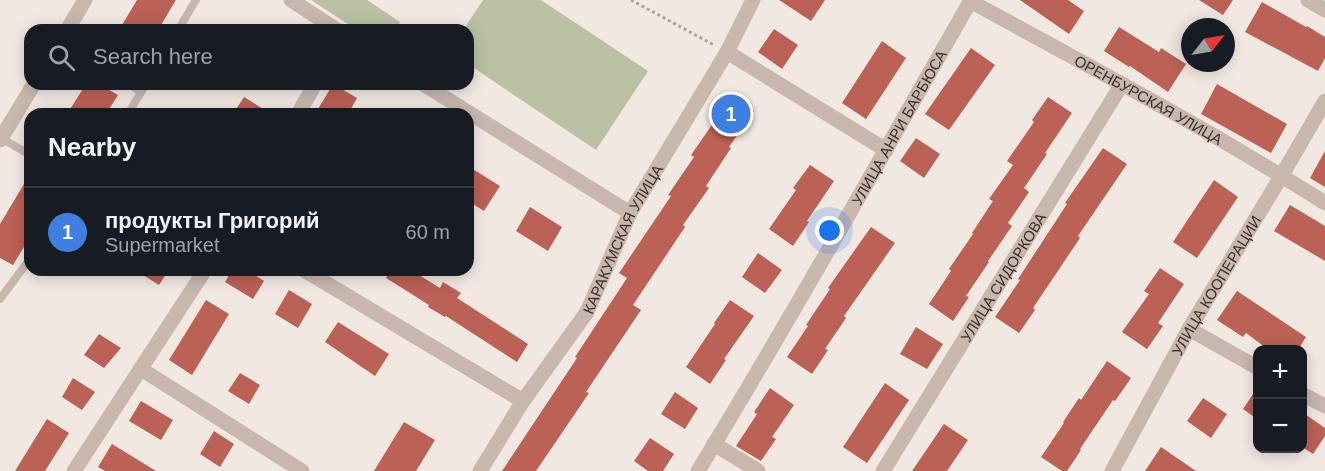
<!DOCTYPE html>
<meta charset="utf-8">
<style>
:root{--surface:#171b24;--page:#20242c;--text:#f1f3f6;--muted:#9ea1a6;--line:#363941;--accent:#0b8043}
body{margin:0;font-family:Helvetica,sans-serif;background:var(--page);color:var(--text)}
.controls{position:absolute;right:18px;bottom:18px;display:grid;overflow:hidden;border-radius:12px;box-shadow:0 3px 15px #0003}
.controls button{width:54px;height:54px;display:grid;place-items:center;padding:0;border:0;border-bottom:2px solid var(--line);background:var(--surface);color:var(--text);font:30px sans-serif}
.compass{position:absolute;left:1181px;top:18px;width:54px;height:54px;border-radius:50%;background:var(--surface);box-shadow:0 3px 15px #0003;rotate:59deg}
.you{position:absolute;left:830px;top:231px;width:21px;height:21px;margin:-15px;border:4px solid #fff;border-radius:50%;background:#1a73e8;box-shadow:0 0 0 9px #1a73e833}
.badge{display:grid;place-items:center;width:39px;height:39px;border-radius:50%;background:var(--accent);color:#fff;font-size:20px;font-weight:700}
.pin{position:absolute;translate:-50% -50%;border:3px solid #fff;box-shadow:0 2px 6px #0006}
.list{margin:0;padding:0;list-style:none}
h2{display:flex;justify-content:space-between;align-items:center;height:78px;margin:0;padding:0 24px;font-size:26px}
h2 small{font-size:20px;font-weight:400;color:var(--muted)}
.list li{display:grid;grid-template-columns:39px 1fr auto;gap:18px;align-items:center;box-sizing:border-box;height:90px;padding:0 24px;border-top:2px solid var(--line)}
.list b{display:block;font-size:22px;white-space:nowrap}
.list p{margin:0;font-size:20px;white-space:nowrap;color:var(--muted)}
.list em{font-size:20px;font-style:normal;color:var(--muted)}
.icon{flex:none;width:33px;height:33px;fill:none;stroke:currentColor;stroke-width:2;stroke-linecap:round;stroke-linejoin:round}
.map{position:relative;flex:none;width:1325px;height:471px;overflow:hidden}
.search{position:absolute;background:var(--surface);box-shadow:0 3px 15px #0003;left:24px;top:24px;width:450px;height:66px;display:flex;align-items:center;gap:15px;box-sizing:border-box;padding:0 21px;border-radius:18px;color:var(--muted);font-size:22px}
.panel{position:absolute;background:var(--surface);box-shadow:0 3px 15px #0003;left:24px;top:108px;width:450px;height:168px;border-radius:18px}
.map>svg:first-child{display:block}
</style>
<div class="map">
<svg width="1325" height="471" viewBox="0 0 1325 471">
<rect width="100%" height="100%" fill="#f2e8e2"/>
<g fill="#bac0a2">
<path d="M311,0h56l33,22 -5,8h-38z"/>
<path d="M483,0h58l107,71 -52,79 -128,-86v-34h-5z"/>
</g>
<g fill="#bc6155">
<path d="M137,0h39l-18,30h-39z"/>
<path d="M779,0h46l-14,21z"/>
<path d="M1020,0h48l16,11 -15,23z"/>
<path d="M1199,0h34l-10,15z"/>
<path d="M1262,2l44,25 1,-1 18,11v21l-7,13 -73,-39z"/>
<path d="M1119,27l40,25 2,-4 25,16 -18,28 -38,-26 -1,1 -25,-16z"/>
<path d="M774,29l24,16 -16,24 -24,-17z"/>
<path d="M882,41l24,17 -40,61 -24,-16z"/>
<path d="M971,48l24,17 -46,65 -24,-16z"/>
<path d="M86,84h13l19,11 -12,19h-39z"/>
<path d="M333,84l24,14 -9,16h-33z"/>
<path d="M1217,84l70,40 -16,29 -70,-39z"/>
<path d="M730,94l24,17 -25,36 2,1 -25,38 3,2 -26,37 2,2 -52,78 8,5 -55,82 3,1 -53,78h-34l75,-113 -2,-1 52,-79 -8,-5 52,-77 -3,-1 26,-38 -3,-2 25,-36 -2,-2z"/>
<path d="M244,97l27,17h-38z"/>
<path d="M1048,97l24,16 -27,40 2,1 -23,34 5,4 -21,31 4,3 -24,35 1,1 -23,34 3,1 -16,24 -24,-17 22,-33 -2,-2 24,-35 -1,-1 21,-32 -4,-2 24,-34 -6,-4 27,-39 -2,-2z"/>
<path d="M916,138l24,16 -16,24 -24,-17z"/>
<path d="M1103,148l24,16 -49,72 2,2 -47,70 2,2 -16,23 -24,-16 25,-37 -2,-1 49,-75 -2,-1z"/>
<path d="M1325,151v36l-15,-9z"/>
<path d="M810,165l24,16 -27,40 2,1 -16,24 -24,-17 27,-39 -3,-2z"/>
<path d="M468,166l32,20 -16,25 -16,-10z"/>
<path d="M30,174v63l-17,28 -13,-7v-34z"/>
<path d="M1214,180l24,17 -41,61 -24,-16z"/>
<path d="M1290,205l35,21v35l-51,-30z"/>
<path d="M530,207l32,20 -14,24 -32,-20z"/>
<path d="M871,227l24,16 -51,73 2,2 -21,31 3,1 -16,24 -25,-17 21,-31 -2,-1 24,-36 -2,-1z"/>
<path d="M758,253l24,17 -17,23 -23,-16z"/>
<path d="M1160,268l24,16 -26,39 5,3 -16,23 -25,-17 27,-38 -5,-3z"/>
<path d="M135,270h34l-10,15z"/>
<path d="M232,270h15l17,11 -11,18 -28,-17z"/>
<path d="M391,270h20l29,18 3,-6 18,11 -4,5 71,46 -11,18 -71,-46 -1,1 -17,-10 1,-2 -43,-27z"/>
<path d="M289,290l23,14 -14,24 -23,-14z"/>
<path d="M1237,291l69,46 -8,13h-29l-23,-17 -3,4 -26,-17z"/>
<path d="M206,300l23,14 -37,61 -23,-15z"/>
<path d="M730,300l24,16 -30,43 2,1 -16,24 -24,-17 29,-43 -1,-1z"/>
<path d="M338,322l51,32 -14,22 -50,-34z"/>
<path d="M916,327l27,17 -16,25 -27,-15z"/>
<path d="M99,334l22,14 -17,20 -20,-13z"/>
<path d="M1107,361l24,17 -16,23 -2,-1 -33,49 1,1 -14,21h-5l-21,-14 23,-34 -1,-1 16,-24 2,2z"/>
<path d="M240,373l20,12 -11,19 -21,-13z"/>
<path d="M73,378l22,14 -13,18 -20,-13z"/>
<path d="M885,383l24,17 -42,63 -24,-16z"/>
<path d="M770,388l24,17 -22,32 4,2 -15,22 -25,-15 21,-32 -3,-2z"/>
<path d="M1257,388v31l-14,-10z"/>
<path d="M675,392l23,16 -13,21 -24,-15z"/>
<path d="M1203,398l24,16 -16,24 -24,-17z"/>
<path d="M141,401l32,19 -12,20 -32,-19z"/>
<path d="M1302,412l23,16v8l-12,18 -11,-7z"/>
<path d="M47,419l22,14 -24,38h-30z"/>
<path d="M404,422l31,18 -19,31h-42z"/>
<path d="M944,424l24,16 -21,31h-35z"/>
<path d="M214,431l20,13 -14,23 -20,-13z"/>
<path d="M650,438l24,16 -11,17h-15l-14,-10z"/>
<path d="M112,444l44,27h-51l-7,-4z"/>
<path d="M1161,447l35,24h-51z"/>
</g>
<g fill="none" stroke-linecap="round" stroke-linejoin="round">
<path stroke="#b5a198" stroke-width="3" stroke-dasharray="3 3" stroke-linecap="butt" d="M631,0l83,45"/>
<g stroke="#c9b7ae" stroke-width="8">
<path d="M178,30l18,-30"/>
<path d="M129,84l12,8"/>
<path d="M128,114l18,-30"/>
<path d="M1,138l29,17"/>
<path d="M0,299l30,-40"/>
</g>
<g stroke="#c9b7ae" stroke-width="15">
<path d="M291,0l46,30"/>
<path d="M1308,0l17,10"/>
<path id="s1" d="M970,1c119,65 240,129 355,202"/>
<path d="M727,52l159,98"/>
<path d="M423,84l207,129"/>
<path d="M298,114l17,-30"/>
<path d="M304,270l219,131"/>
<path d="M1189,329l69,39"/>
<path d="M141,369l161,102"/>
<path d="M1302,394l23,12"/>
<path d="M714,444l44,27"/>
<path d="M74,471l131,-201"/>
<path id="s2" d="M480,471l43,-70 64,-89 43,-99 97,-161 26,-52"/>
<path id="s3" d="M698,471c94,-155 183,-313 273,-471"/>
<path id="s4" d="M883,471l239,-387"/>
<path id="s5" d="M1112,471l77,-142 93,-154 43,-74"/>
</g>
<g stroke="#c9b7ae" stroke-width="15">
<path d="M67,30l18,-30"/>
<path d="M0,140l34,-56"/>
</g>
</g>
<g text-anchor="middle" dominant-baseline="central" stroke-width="6" stroke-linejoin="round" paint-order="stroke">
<g font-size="15" fill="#392e2c" stroke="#f9f3ee">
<text stroke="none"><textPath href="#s1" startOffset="204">ОРЕНБУРСКАЯ УЛИЦА</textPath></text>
<text stroke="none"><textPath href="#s3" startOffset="398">УЛИЦА АНРИ БАРБЮСА</textPath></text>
<text stroke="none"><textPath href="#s2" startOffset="273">КАРАКУМСКАЯ УЛИЦА</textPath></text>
<text stroke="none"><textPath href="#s4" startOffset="228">УЛИЦА СИДОРКОВА</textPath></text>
<text stroke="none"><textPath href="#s5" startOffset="213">УЛИЦА КООПЕРАЦИИ</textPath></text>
</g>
</g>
</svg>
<div class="controls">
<button>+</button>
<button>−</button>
</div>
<svg class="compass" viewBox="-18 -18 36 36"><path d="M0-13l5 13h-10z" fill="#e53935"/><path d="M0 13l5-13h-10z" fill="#9ea1a6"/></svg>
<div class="you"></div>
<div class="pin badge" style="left:731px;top:114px;background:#3f7fe0">1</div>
<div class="search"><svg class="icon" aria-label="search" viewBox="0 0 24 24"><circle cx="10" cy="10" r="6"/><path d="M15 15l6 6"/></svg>Search here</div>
<section class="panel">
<h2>Nearby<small></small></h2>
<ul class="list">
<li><span class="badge" style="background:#3f7fe0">1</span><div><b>продукты Григорий</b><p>Supermarket</p></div><em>60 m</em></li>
</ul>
</section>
</div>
